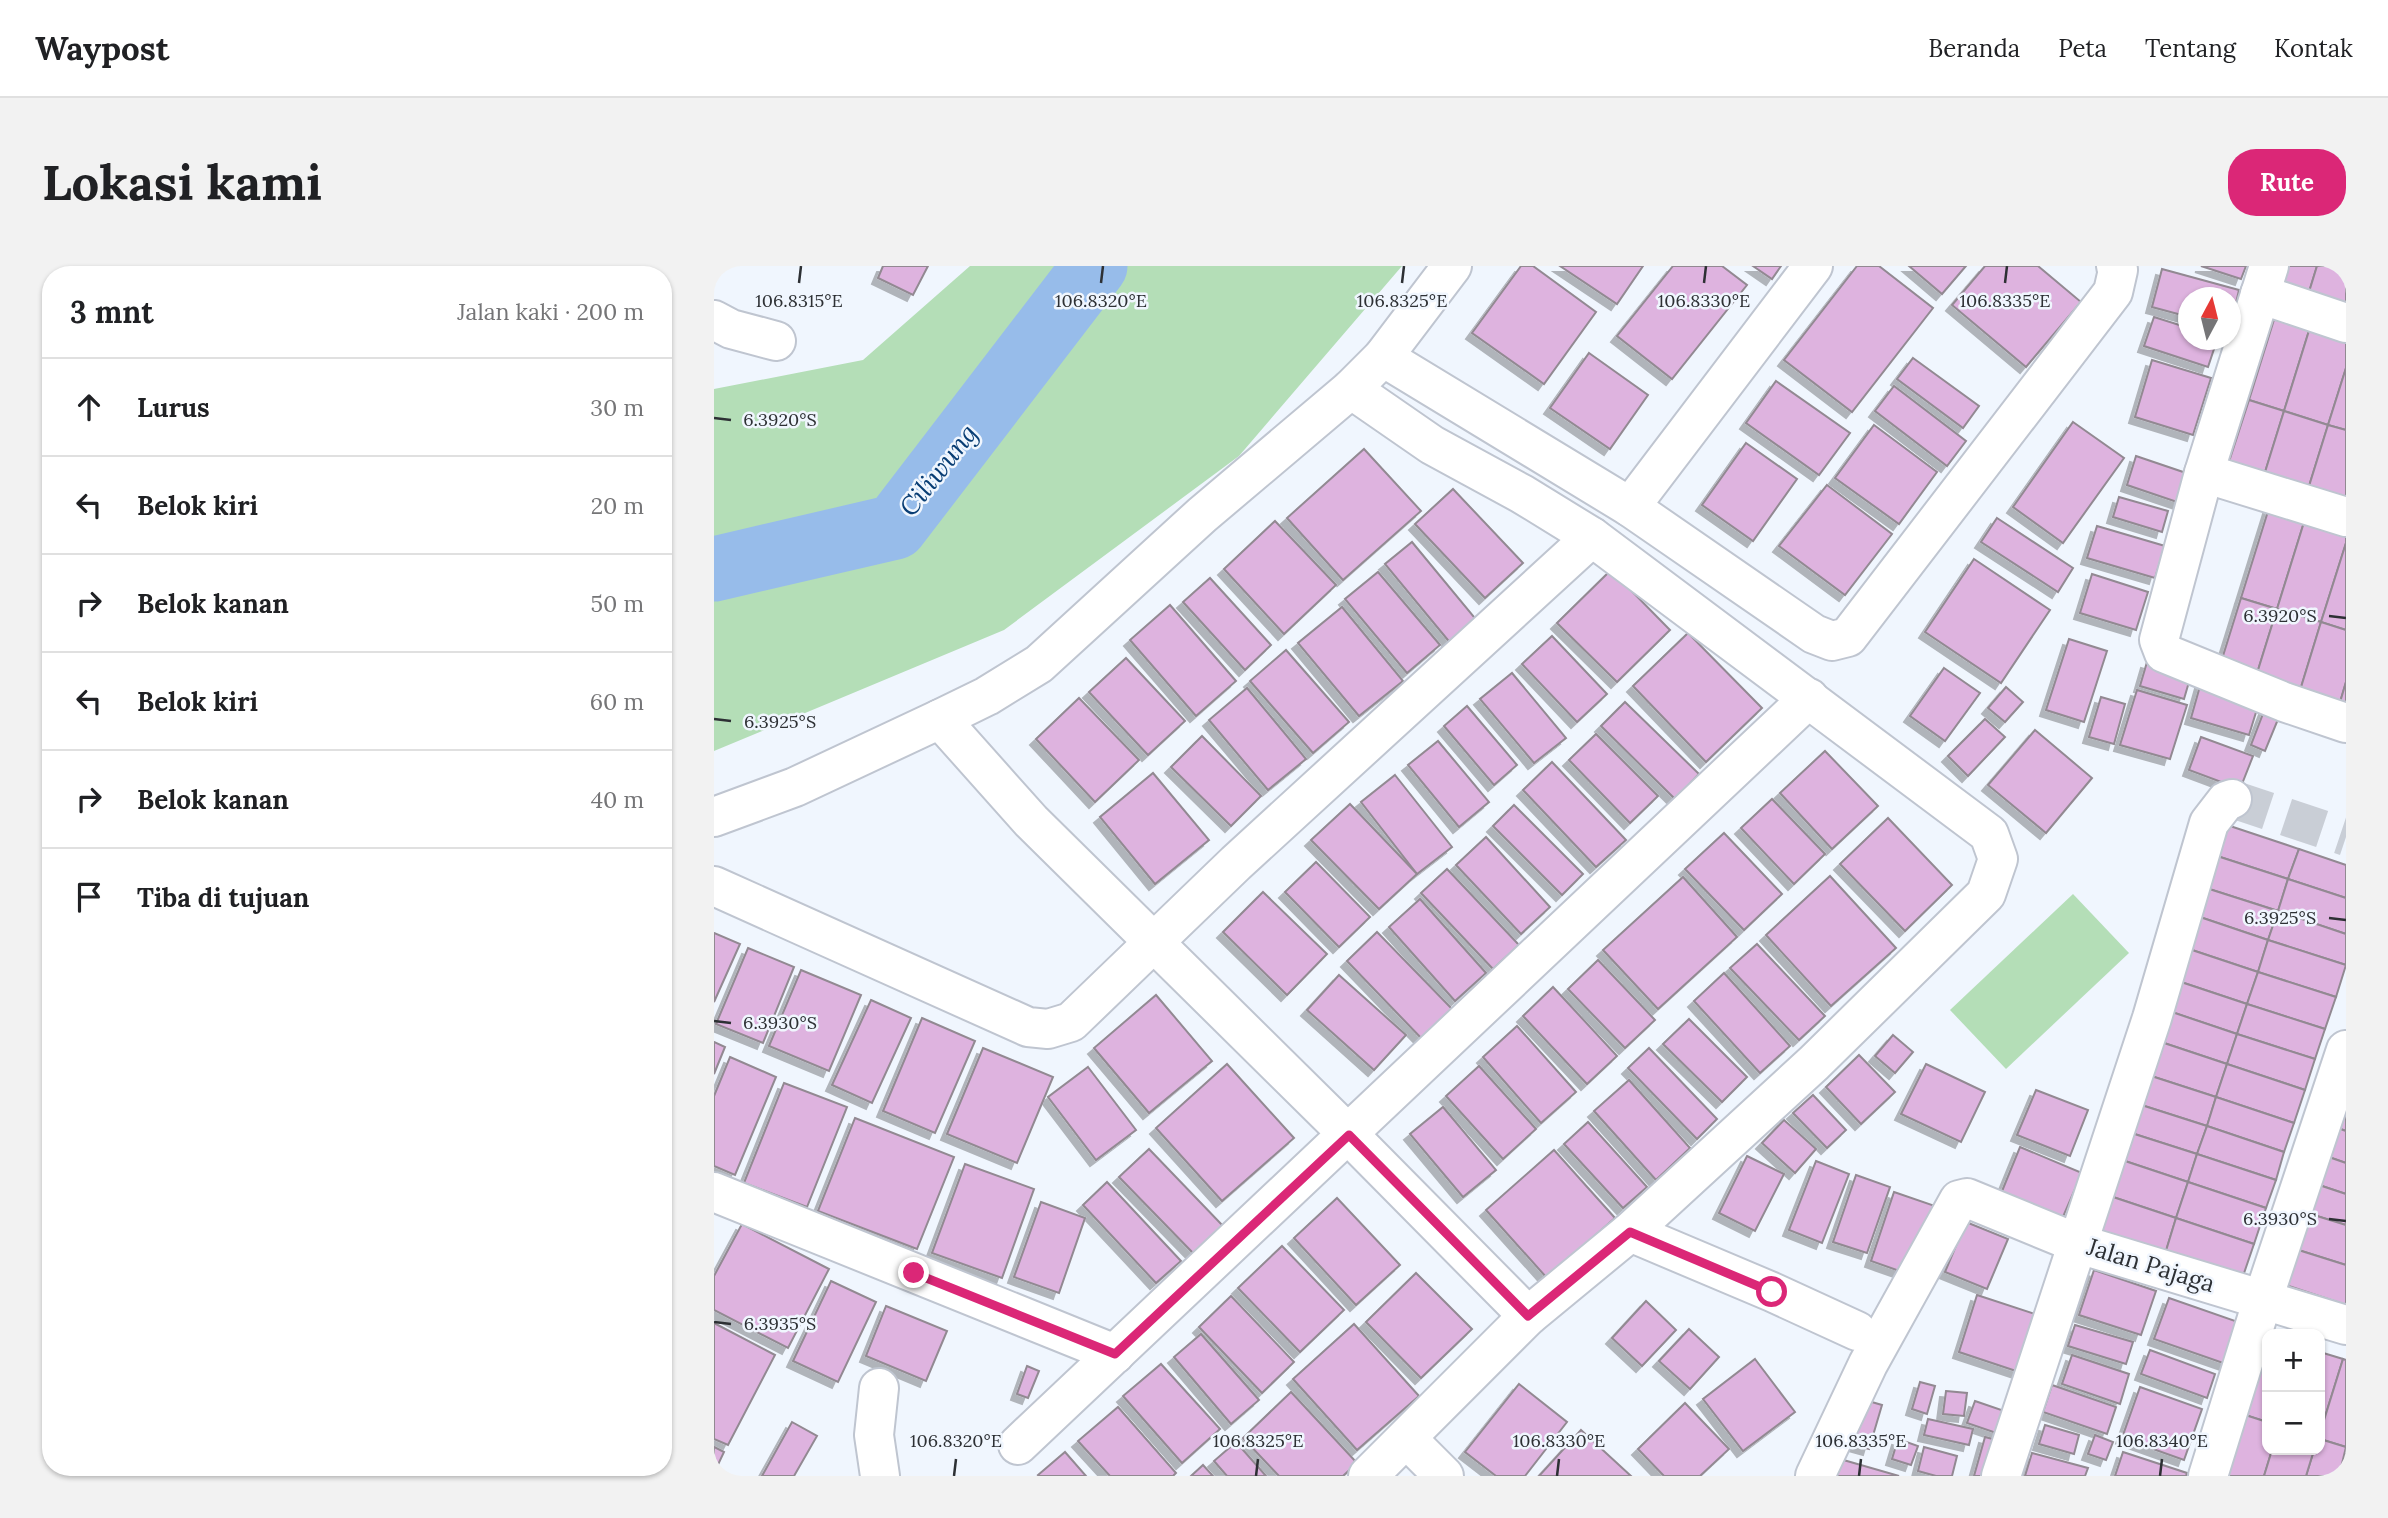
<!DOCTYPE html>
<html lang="id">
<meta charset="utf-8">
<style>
:root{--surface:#fff;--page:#f2f2f2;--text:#202124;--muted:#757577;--line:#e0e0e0;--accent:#db2777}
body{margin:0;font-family:Lora,serif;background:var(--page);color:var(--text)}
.controls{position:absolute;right:21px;bottom:21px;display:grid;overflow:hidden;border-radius:14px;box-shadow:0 2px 5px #0004}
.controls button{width:63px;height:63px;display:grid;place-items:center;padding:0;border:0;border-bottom:2px solid var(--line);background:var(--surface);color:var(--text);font:35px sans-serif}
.compass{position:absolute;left:1464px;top:21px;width:63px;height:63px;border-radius:50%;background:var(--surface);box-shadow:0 2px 5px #0004;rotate:7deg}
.stop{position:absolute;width:21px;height:21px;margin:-16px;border:5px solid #db2777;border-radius:50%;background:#fff}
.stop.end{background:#db2777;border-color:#fff;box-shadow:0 2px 7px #0008}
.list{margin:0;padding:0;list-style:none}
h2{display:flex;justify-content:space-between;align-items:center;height:91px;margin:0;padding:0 28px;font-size:30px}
h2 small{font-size:23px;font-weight:400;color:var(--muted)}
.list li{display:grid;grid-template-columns:46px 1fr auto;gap:21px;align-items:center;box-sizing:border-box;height:98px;padding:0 28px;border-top:2px solid var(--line)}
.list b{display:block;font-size:26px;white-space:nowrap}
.list em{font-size:23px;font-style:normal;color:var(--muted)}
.icon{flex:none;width:38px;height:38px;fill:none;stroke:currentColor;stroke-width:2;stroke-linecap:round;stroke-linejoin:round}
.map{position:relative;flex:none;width:1632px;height:1210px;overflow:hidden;border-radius:28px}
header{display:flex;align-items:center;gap:42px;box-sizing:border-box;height:98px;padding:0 35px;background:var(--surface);border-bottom:2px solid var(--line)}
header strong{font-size:33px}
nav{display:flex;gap:38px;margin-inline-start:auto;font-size:24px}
.intro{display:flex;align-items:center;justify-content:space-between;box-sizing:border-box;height:168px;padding:0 42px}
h1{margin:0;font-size:49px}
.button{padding:18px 32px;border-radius:28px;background:var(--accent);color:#fff;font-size:24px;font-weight:700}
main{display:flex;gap:42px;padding:0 42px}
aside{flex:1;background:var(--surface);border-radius:28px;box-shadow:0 2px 5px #0004}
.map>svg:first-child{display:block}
</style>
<header>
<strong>Waypost</strong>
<nav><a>Beranda</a><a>Peta</a><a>Tentang</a><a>Kontak</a></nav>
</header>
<div class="intro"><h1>Lokasi kami</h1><a class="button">Rute</a></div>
<main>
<aside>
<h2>3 mnt<small>Jalan kaki · 200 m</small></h2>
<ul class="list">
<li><svg class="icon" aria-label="ahead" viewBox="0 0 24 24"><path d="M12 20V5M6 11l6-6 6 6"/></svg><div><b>Lurus</b></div><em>30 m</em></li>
<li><svg class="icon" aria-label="left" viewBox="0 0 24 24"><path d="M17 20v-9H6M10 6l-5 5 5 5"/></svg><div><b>Belok kiri</b></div><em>20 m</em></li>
<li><svg class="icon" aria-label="right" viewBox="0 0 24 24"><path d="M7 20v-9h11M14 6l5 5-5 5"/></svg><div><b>Belok kanan</b></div><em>50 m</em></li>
<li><svg class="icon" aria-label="left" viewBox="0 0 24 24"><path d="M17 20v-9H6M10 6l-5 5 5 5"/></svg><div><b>Belok kiri</b></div><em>60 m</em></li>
<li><svg class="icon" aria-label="right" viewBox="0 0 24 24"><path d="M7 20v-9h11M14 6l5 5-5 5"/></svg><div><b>Belok kanan</b></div><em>40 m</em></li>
<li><svg class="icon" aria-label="arrive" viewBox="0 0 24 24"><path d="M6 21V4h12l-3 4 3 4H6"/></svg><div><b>Tiba di tujuan</b></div></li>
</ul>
</aside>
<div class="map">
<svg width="1632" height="1210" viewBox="0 0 1632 1210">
<defs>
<filter id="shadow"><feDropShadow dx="-6" dy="6" stdDeviation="0" flood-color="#0004"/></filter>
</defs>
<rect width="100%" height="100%" fill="#f0f6fe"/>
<g fill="#b4deb7">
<path d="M256,0h432l-163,190 -235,174 -290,121v-362l149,-29z"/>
<path d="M1359,628l56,59 -123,116 -56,-59z"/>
</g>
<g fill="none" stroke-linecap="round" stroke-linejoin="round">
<path stroke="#97bcea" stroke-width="65" d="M0,303l181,-42 200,-261"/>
</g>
<g fill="#deb3df" stroke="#928992" stroke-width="2" filter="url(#shadow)">
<path d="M169,0h45l-15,29 -35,-17z"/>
<path d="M807,0h12l63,46 -52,72 -72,-51z"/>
<path d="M846,0h83l-26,38z"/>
<path d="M959,0h49l25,19 -75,94 -55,-43z"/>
<path d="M1039,0h28l-9,13z"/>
<path d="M1143,0h22l54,42 -81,104 -68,-52z"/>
<path d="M1195,0h57l-24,28z"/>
<path d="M1271,0h53l43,36 -55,65 -74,-62z"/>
<path d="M1487,0h45l-5,13z"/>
<path d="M1562,0h41l-12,39 -37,-12z"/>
<path d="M1603,0h29v41l-41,-2z"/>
<path d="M1448,3l77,21 -8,34v-26h-42v19l-37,-10z"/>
<path d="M1563,44l35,11 -28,90 -35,-11z"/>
<path d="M1440,51l35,11v12h28l-9,27 -64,-21z"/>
<path d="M1598,55l34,10v37l-18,57 -44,-14z"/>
<path d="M875,87l59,42 -38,54 -60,-41z"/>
<path d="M1199,92l66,48 -16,22 -66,-49z"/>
<path d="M1438,94l59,18 -18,57 -58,-18z"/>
<path d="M1632,102v62l-18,-5z"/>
<path d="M1062,115l74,52 -31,42 -73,-52z"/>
<path d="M1180,120l72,55 -19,25 -72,-55z"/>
<path d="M1535,134l35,11 -23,74 -36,-11z"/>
<path d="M1570,145l44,14 -23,74 -44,-14z"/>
<path d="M1359,156l51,36 -61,85 -50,-36z"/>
<path d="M1160,159l63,47 -38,52 -64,-46z"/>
<path d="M1614,159l18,5v78l-41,-9z"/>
<path d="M1032,177l51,36 -44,62 -51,-36z"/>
<path d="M650,183l57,62 -78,69 -56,-62z"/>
<path d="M1422,190l53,18 -9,29 -53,-18z"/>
<path d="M1113,219l65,49 -47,61 -66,-49z"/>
<path d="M739,223l70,74 -38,35 -70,-74z"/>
<path d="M1405,231l49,14 -6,21 -49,-15z"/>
<path d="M1555,242l36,11 -28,90 -36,-11z"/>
<path d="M1283,252l76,50 -15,24 -77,-50z"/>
<path d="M1591,253l41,12v12l-25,79 -44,-13z"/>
<path d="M561,255l61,64 -52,49 -60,-65z"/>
<path d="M1383,260l68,20 -10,32 -68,-20z"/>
<path d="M698,276l67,81 -27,22 -67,-81z"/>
<path d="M1632,277v87l-25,-8z"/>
<path d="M1260,293l76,51 -49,73 -76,-51z"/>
<path d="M897,304l59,60 -53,52 -60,-59z"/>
<path d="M664,306l62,73 -33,28 -62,-74z"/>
<path d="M1378,308l56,18 -12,38 -56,-17z"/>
<path d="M496,312l61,67 -26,25 -62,-68z"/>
<path d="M1527,332l36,11 -23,74 -36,-11z"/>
<path d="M456,339l66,76 -40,35 -66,-76z"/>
<path d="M628,341l61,74 -44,35 -61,-73z"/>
<path d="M1563,343l44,13 -23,75 -44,-14z"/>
<path d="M1607,356l25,8v52l-8,27 -40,-12z"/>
<path d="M974,367l74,75 -56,54 -73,-76z"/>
<path d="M838,370l55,58 -30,28 -55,-58z"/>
<path d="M1355,373l38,12 -23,71 -38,-12z"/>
<path d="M572,384l63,72 -36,31 -63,-72z"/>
<path d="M412,392l59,63 -37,34 -59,-63z"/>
<path d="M1433,396l44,13 -7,24 -44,-13z"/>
<path d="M1230,402l36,25 -35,48 -35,-25z"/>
<path d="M798,407l54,65 -32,25 -54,-64z"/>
<path d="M1488,413l59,17 -12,39 -58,-17z"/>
<path d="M1632,416v29l-8,-2z"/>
<path d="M1292,421l17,15 -18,20 -17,-14z"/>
<path d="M533,422l59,71 -38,31 -59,-70z"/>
<path d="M1423,424l50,15 -17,54 -50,-14z"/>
<path d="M1387,431l24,7 -11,40 -25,-7z"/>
<path d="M365,432l60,62 -44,42 -59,-63z"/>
<path d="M911,436l74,72 -24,25 -74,-73z"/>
<path d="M753,440l50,59 -23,20 -50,-59z"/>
<path d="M1552,440l15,6 -16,39 -14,-6z"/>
<path d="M1271,453l20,18 -37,39 -20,-20z"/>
<path d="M1321,464l57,48 -46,55 -58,-48z"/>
<path d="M882,468l62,62 -28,27 -61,-63z"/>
<path d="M488,470l59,60 -30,30 -60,-59z"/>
<path d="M1487,471l52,19 -13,33 -51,-19z"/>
<path d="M724,475l51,61 -30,25 -51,-62z"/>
<path d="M1111,485l53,55 -46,43 -52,-56z"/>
<path d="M838,496l74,78 -30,27 -73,-77z"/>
<path d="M439,507l56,67 -54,44 -55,-67z"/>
<path d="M681,509l57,72 -35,27 -56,-72z"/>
<path d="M1058,533l53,55 -31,30 -53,-56z"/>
<path d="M636,538l67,70 -38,35 -68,-69z"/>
<path d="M800,539l69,69 -21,21 -69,-69z"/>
<path d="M1174,552l64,67 -47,46 -65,-67z"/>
<path d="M1510,558l75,25 -11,30 -74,-24z"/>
<path d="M1010,567l58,61 -38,36 -59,-61z"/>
<path d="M772,571l64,70 -29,27 -65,-69z"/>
<path d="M1585,583l47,16v33l-58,-19z"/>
<path d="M1500,589l74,24 -10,32 -75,-24z"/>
<path d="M602,596l54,55 -31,30 -54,-55z"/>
<path d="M733,603l72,76 -26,24 -72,-76z"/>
<path d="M1116,610l66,72 -65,58 -65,-71z"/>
<path d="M969,611l54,60 -79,72 -55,-59z"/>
<path d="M1574,613l58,19v36l-68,-23z"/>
<path d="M1489,621l75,24 -10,29 -74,-25z"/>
<path d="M549,626l64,62 -40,41 -64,-63z"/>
<path d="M706,633l66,74 -31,28 -66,-74z"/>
<path d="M1564,645l68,23v31l-78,-25z"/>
<path d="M1480,649l74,25 -10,32 -75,-25z"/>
<path d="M663,666l77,79 -30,30 -77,-80z"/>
<path d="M0,667l26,11 -26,58z"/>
<path d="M1554,674l78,25 -10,32 -78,-25z"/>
<path d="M1043,678l68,72 -26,24 -69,-72z"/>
<path d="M1469,681l75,25 -11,32 -75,-25z"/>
<path d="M34,682l46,19 -31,76 -47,-19z"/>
<path d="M884,694l57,60 -30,28 -57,-59z"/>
<path d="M87,704l60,25 -32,76 -60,-25z"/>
<path d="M1544,706l78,25 -11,32 -78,-25z"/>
<path d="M1010,707l66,73 -30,27 -66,-72z"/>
<path d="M625,709l67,60 -32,35 -67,-60z"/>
<path d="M1458,713l75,25 -10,30 -74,-25z"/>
<path d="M839,721l64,69 -30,28 -64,-68z"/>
<path d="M442,729l56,66 -63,52 -55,-65z"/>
<path d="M157,734l40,18 -39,85 -40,-18z"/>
<path d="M1533,738l78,25 -10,30 -78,-25z"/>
<path d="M1449,743l74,25 -10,30 -75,-25z"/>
<path d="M208,752l53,23 -40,92 -52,-22z"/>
<path d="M975,753l58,58 -25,25 -59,-58z"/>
<path d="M803,760l59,66 -35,31 -58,-66z"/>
<path d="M1523,768l78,25 -10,31 -78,-26z"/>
<path d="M1179,769l20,17 -18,21 -20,-17z"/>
<path d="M1438,773l75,25 -11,33 -74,-24z"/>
<path d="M0,776l11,5 -11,27z"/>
<path d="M269,782l70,29 -36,86 -70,-29z"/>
<path d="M935,782l68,71 -20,20 -69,-71z"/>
<path d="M1145,789l36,37 -34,32 -35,-37z"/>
<path d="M16,791l46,20 -41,98 -21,-9v-70z"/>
<path d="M513,798l67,74 -72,63 -66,-73z"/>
<path d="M1212,798l59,28 -24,50 -60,-28z"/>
<path d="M1513,798l78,26 -11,33 -78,-26z"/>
<path d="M765,800l57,63 -33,30 -57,-63z"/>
<path d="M374,801l48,63 -40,30 -48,-63z"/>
<path d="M1428,807l74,24 -9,29 -75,-24z"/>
<path d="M915,814l61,68 -34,32 -62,-69z"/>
<path d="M70,817l63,24 -40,100 -63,-24z"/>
<path d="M1322,824l52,20 -18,46 -53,-21z"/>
<path d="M1632,828v37l-14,-5z"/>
<path d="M1099,829l33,35 -19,18 -34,-35z"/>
<path d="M1502,831l78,26 -10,29 -77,-26z"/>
<path d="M1418,836l75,24 -10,28 -75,-24z"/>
<path d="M729,841l53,63 -33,27 -53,-63z"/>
<path d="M141,852l99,39 -37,92 -99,-38z"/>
<path d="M1070,854l32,29 -21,24 -33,-30z"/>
<path d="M874,856l59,65 -24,21 -59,-64z"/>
<path d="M1493,860l77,26 -8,28 -79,-26z"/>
<path d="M1618,860l14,5v32l-23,-8z"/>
<path d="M1408,864l75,24 -9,28 -75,-25z"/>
<path d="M1306,881l62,26 -23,53 -61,-25z"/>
<path d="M435,883l75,78 -30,27 -75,-77z"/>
<path d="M840,884l61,68 -68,60 -61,-68z"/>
<path d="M1483,888l79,26 -10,28 -78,-26z"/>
<path d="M1609,889l23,8v31l-33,-11z"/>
<path d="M1033,890l37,18 -29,57 -36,-18z"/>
<path d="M1399,891l75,25 -12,36 -75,-25z"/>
<path d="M1102,895l33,13 -27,69 -33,-13z"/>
<path d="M251,898l69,25 -32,89 -70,-25z"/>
<path d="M1142,909l34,12 -23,66 -34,-11z"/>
<path d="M393,916l74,79 -25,22 -73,-78z"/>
<path d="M1474,916l78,26 -12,36 -78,-26z"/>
<path d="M1599,917l33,11v31l-42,-13z"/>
<path d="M1180,926l41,14 -24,69 -40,-14z"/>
<path d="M1387,927l75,25 -11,36 -75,-25z"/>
<path d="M623,932l63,67 -44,40 -62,-67z"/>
<path d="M327,936l44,16 -26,75 -45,-16z"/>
<path d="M1590,946l42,13v40l-54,-17z"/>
<path d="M1462,952l78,26 -12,35 -77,-25z"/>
<path d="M1252,956l42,17 -21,50 -42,-17z"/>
<path d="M28,958l87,45 -41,79 -74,-38v-34z"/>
<path d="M568,980l62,64 -44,42 -62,-64z"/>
<path d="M1578,982l54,17v40l-66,-22z"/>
<path d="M1380,1004l62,21 -15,44 -62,-20z"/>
<path d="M702,1007l56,56 -51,49 -55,-56z"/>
<path d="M117,1015l45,21 -38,80 -45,-21z"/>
<path d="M1263,1029l67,22 -19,57 -66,-22z"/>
<path d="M517,1030l63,66 -32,31 -63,-66z"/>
<path d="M1455,1032l72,25 -15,41 -72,-25z"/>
<path d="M932,1035l30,29 -34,36 -30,-28z"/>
<path d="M172,1040l61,25 -21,50 -60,-25z"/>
<path d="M0,1057l61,32 -47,90 -14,-6z"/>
<path d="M640,1058l65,72 -62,54 -64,-71z"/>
<path d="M1361,1059l58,17 -7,22 -58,-18z"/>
<path d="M975,1063l30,28 -29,32 -31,-28z"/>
<path d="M487,1068l58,66 -28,24 -57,-67z"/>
<path d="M1553,1069v87l-34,-11z"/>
<path d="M1436,1084l65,24 -8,24 -66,-24z"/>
<path d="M1606,1086l23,7 -23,74z"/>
<path d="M1358,1089l57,19 -9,30 -58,-20z"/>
<path d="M1041,1093l40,53 -52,39 -40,-52z"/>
<path d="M1629,1093l3,1v87l-26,-8v-6z"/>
<path d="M447,1098l59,65 -38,34 -59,-67z"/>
<path d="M313,1100l12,5 -11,27 -11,-4z"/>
<path d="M1206,1116l15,4 -8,28 -15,-5z"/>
<path d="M805,1118l48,38 -42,54h-29l-31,-24z"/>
<path d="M1338,1119l64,22 -9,27 -64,-22z"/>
<path d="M1426,1121l62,22 -18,51 -62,-22z"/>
<path d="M1232,1125l21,2 -3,23 -21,-2z"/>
<path d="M577,1126l66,71 -14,13h-64l-36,-38z"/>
<path d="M1144,1132l24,7 -13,44 -25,-7z"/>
<path d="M1261,1135l44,15 -8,22 -44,-15z"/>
<path d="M971,1137l44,46 -29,27h-36l-26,-27z"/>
<path d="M404,1141l58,66 -3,3h-63l-32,-35z"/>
<path d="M1519,1145l34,11v28h5l-8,26h-52z"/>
<path d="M1214,1153l45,10 -4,16 -45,-10z"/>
<path d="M78,1156l25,14 -23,40h-32z"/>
<path d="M1331,1159l34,10 -5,19 -35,-10z"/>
<path d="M867,1164l50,46h-92z"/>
<path d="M1381,1169l18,7 -7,18 -18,-6z"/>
<path d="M1271,1171l19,5 -9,34h-21z"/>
<path d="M1184,1173l20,7 -7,19 -19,-6z"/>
<path d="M1606,1173l26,8 -7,29h-33l8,-26h6z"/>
<path d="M522,1176l30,34h-39l-13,-15z"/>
<path d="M0,1181l10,5 -10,21z"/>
<path d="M1210,1181l33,9 -5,20h-16l-18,-5z"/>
<path d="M1558,1184h42l-8,26h-42z"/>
<path d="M351,1186l21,24h-47l-1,-1z"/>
<path d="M1409,1186l64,21 -1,3h-71z"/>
<path d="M1318,1187l56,15 -3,8h-60z"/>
<path d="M1632,1187v23h-7z"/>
<path d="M1126,1193l59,17h-64z"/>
<path d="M489,1199l10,11h-22z"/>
</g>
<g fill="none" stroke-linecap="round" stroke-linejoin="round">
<path stroke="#c9ced6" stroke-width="38" stroke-dasharray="38 19" stroke-linecap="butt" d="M1518,533l114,38"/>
<defs>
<g id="minor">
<path d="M1555,0l-65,207 -45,167 5,13 120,49 62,21"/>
<path d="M1546,28l86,29"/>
<path d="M0,54l17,9 45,12"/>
<path d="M669,91l247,150 184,127 18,7 16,-4 265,-345 5,-22 -2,-4"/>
<path d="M637,123l81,56 90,49 70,43 397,297 9,25 -12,35 -172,169 -184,169 -102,84 -160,160"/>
<path d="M1490,207l142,44"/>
<path d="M916,241l183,-241"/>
<path d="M226,453l91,102 318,314 179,181"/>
<path d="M0,551l81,-30 145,-68 47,-23 52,-32 163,-149 149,-126 32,-32 69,-91"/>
<path d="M0,620l314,141 20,2 23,-7 165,-159 356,-326"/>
<path d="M0,926l401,162"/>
<path d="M916,966l142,60 85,39"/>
<path d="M165,1122l-5,47 6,41"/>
<path d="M693,1173l37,37"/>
<path d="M304,1179l791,-747"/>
<path d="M1101,1210l53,-112 91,-164 8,-2 112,46 267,81"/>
<path d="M1287,1210l151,-458 57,-195 17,-22 6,-2"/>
<path d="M1494,1210l55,-177 83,-249"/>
</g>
</defs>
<use href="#minor" stroke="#bfc5d0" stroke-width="42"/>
<use href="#minor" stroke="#fff" stroke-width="38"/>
</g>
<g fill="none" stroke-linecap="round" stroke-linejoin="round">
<path stroke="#db2777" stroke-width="9" d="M200,1007l201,81 234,-219 179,181 102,-84 142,60"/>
</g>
<path fill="none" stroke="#2d3034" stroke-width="2.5" d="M85,17l2,-17M387,17l2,-17M688,17l2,-17M990,17l2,-17M1291,17l2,-17M0,152l17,2M1615,350l17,2M0,453l17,2M1615,652l17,2M0,755l17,2M1615,953l17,2M0,1056l17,2M240,1210l2,-17M542,1210l2,-17M843,1210l2,-17M1145,1210l2,-17M1446,1210l2,-17"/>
<g text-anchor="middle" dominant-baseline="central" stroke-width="5" stroke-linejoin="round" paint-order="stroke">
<g font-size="24" fill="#2d3034" stroke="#f0f6fe">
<text transform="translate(1437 999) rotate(17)">Jalan Pajaga</text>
</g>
<g font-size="26" font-style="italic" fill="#083d74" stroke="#f0f6fe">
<text transform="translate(224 204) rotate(-52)">Ciliwung</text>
</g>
</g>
<g font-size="18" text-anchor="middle" fill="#2d3034" stroke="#f0f6fe" stroke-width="5" stroke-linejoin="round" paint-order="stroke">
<text x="85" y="41">106.8315°E</text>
<text x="387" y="41">106.8320°E</text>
<text x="688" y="41">106.8325°E</text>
<text x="990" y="41">106.8330°E</text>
<text x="1291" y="41">106.8335°E</text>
<text x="66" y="160">6.3920°S</text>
<text x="1566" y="356">6.3920°S</text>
<text x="66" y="462">6.3925°S</text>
<text x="1566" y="658">6.3925°S</text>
<text x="66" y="763">6.3930°S</text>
<text x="1566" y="959">6.3930°S</text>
<text x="66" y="1064">6.3935°S</text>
<text x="242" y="1181">106.8320°E</text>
<text x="544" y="1181">106.8325°E</text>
<text x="845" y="1181">106.8330°E</text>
<text x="1147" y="1181">106.8335°E</text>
<text x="1448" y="1181">106.8340°E</text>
</g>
</svg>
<div class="controls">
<button>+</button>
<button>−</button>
</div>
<svg class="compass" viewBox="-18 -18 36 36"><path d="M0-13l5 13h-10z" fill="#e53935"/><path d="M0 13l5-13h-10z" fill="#757577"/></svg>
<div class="stop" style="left:1058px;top:1026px"></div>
<div class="stop end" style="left:200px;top:1007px"></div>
</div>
</main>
